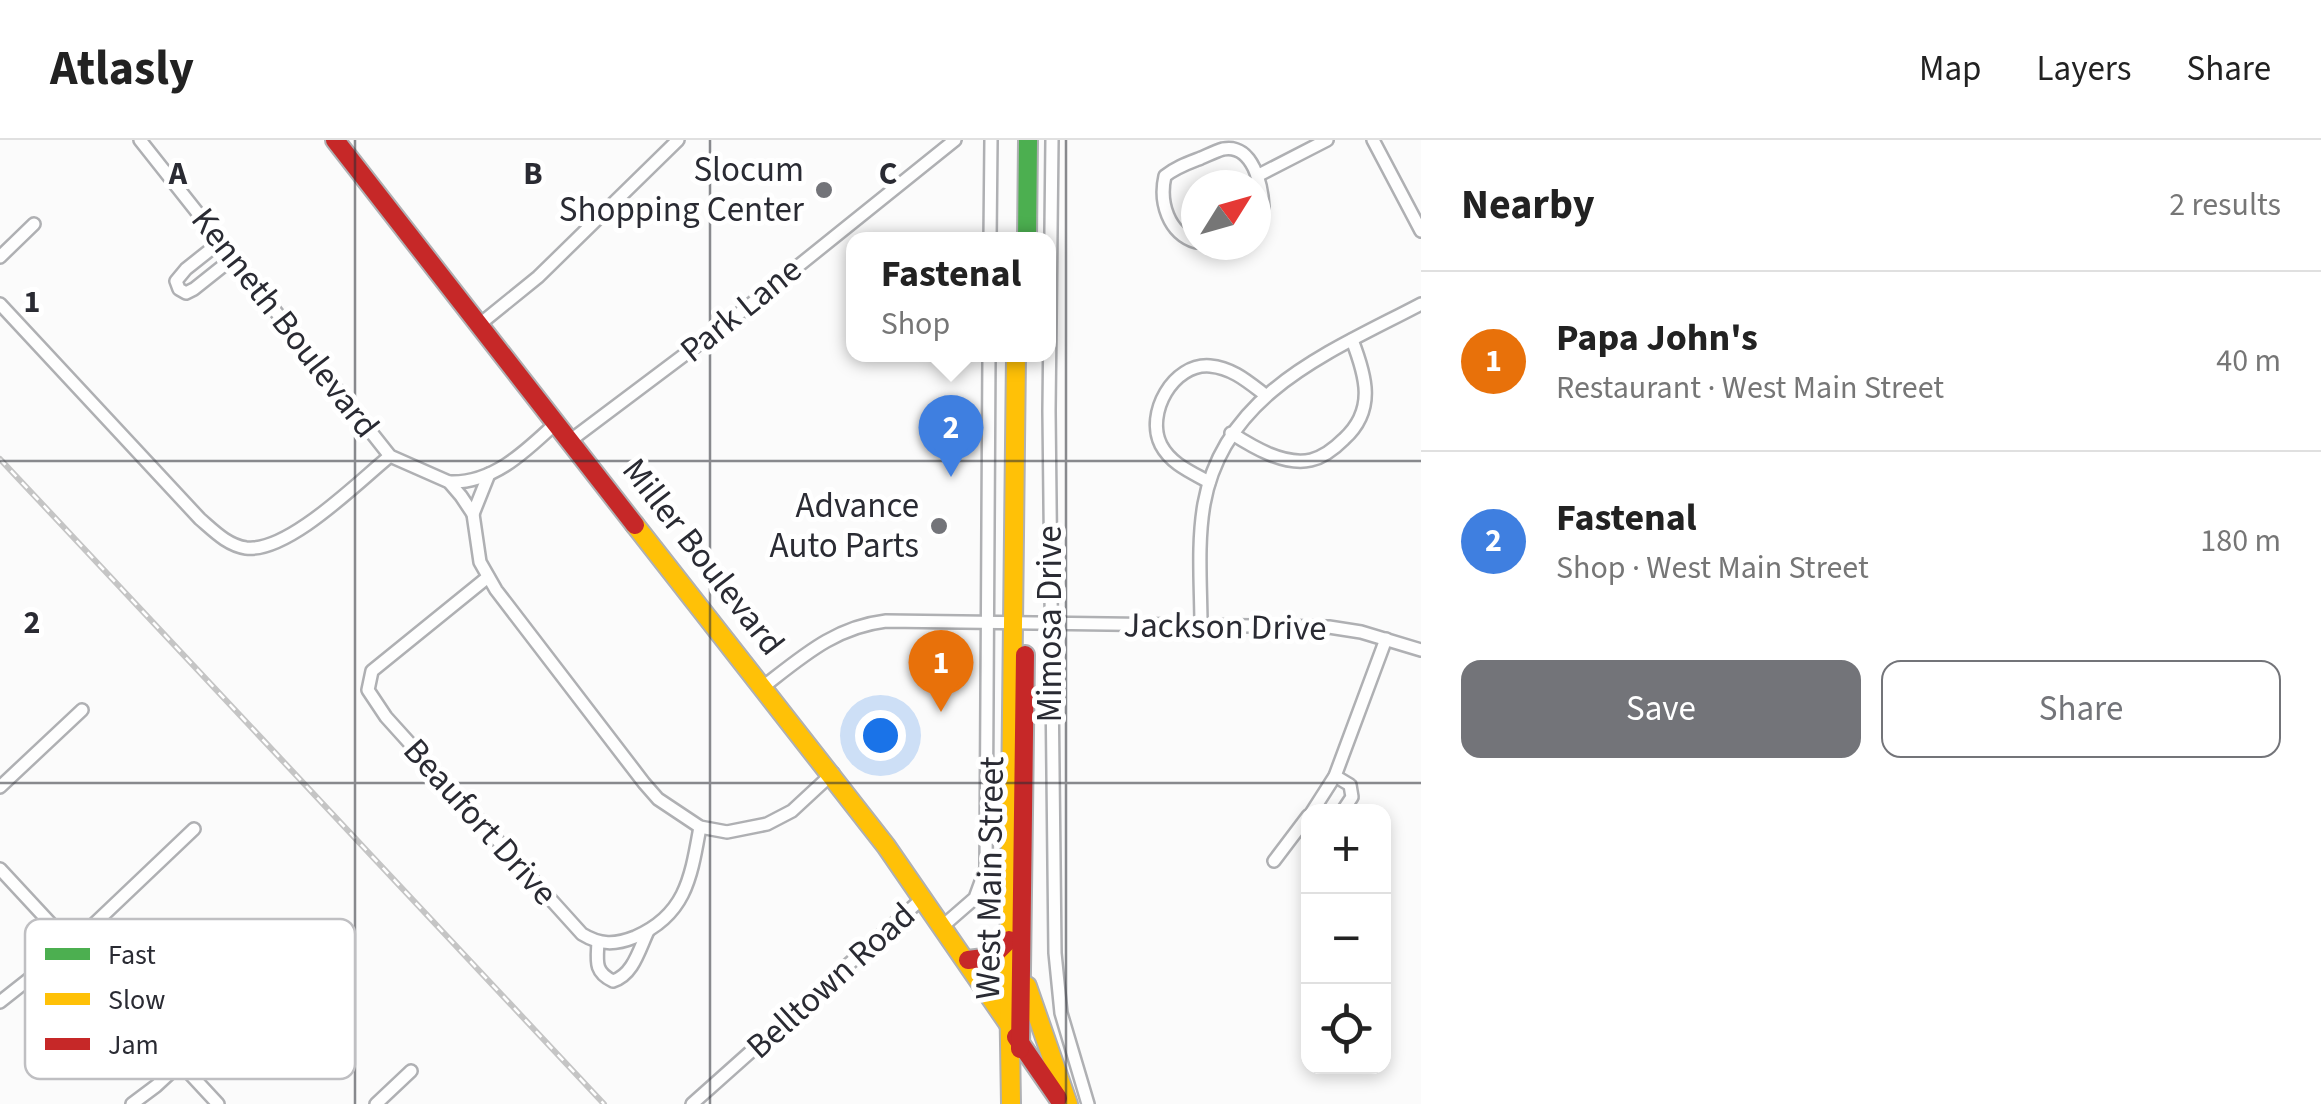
<!DOCTYPE html>
<meta charset="utf-8">
<style>
:root{--surface:#fff;--page:#f2f2f2;--text:#222;--muted:#767676;--line:#e0e0e0;--accent:#737479}
body{margin:0;font-family:"Source Sans 3",sans-serif;background:var(--page);color:var(--text)}
.controls{position:absolute;right:30px;bottom:30px;display:grid;overflow:hidden;border-radius:20px;box-shadow:0 5px 15px #0003}
.controls button{width:90px;height:90px;display:grid;place-items:center;padding:0;border:0;border-bottom:2px solid var(--line);background:var(--surface);color:var(--text);font:50px sans-serif}
.compass{position:absolute;left:1181px;top:30px;width:90px;height:90px;border-radius:50%;background:var(--surface);box-shadow:0 5px 15px #0003;rotate:53deg}
.you{position:absolute;left:880px;top:595px;width:35px;height:35px;margin:-25px;border:8px solid #fff;border-radius:50%;background:#1a73e8;box-shadow:0 0 0 15px #1a73e833}
.badge{display:grid;place-items:center;width:65px;height:65px;border-radius:50%;background:var(--accent);color:#fff;font-size:32px;font-weight:700}
.pin{position:absolute;translate:-50% -82px;filter:drop-shadow(0 2px 5px #0008)}
.pin::after{content:'';position:absolute;top:52px;width:35px;height:30px;background:inherit;clip-path:polygon(0 0,100% 0,50% 100%)}
.popup{position:absolute;left:846px;top:92px;width:210px;height:130px;box-sizing:border-box;display:grid;place-content:center;border-radius:20px;background:var(--surface);filter:drop-shadow(0 2px 8px #0005);font-size:32px;white-space:nowrap;color:var(--muted)}
.popup b{font-size:38px;color:var(--text)}
.popup::after{content:'';position:absolute;left:50%;top:100%;margin-left:-20px;border:20px solid transparent;border-top-color:var(--surface)}
.list{margin:0;padding:0;list-style:none}
h2{display:flex;justify-content:space-between;align-items:center;height:130px;margin:0;padding:0 40px;font-size:42px}
h2 small{font-size:32px;font-weight:400;color:var(--muted)}
.list li{display:grid;grid-template-columns:65px 1fr auto;gap:30px;align-items:center;box-sizing:border-box;height:180px;padding:0 40px;border-top:2px solid var(--line)}
.list b{display:block;font-size:38px;white-space:nowrap}
.list p{margin:0;font-size:32px;white-space:nowrap;color:var(--muted)}
.list em{font-size:32px;font-style:normal;color:var(--muted)}
.actions{display:flex;gap:20px;padding:30px 40px}
.actions a{flex:1;padding:22px 0;border:2px solid var(--accent);border-radius:20px;text-align:center;font-size:35px;color:var(--accent)}
.actions .main{background:var(--accent);color:#fff}
.icon{flex:none;width:55px;height:55px;fill:none;stroke:currentColor;stroke-width:2;stroke-linecap:round;stroke-linejoin:round}
.map{position:relative;flex:none;width:1421px;height:964px;overflow:hidden}
header{display:flex;align-items:center;gap:60px;box-sizing:border-box;height:140px;padding:0 50px;background:var(--surface);border-bottom:2px solid var(--line)}
header strong{font-size:48px}
nav{display:flex;gap:55px;margin-inline-start:auto;font-size:35px}
main{display:flex}
aside{flex:1;background:var(--surface)}
.map>svg:first-child{display:block}
</style>
<header>
<strong>Atlasly</strong>
<nav><a>Map</a><a>Layers</a><a>Share</a></nav>
</header>
<main>
<div class="map">
<svg width="1421" height="964" viewBox="0 0 1421 964">
<rect width="100%" height="100%" fill="#fbfbfb"/>
<g fill="none" stroke-linecap="round" stroke-linejoin="round">
<defs>
<g id="street">
<path d="M140,0l250,316 59,26 12,14 12,18 7,48 16,28 148,193 14,16 42,28 27,5 40,-8 25,-13 41,-38"/>
<path d="M1052,0l-3,271 6,542 6,60 27,91"/>
<path d="M1373,0l48,91"/>
<path d="M1257,36l70,-36"/>
<path d="M990,100l1,-100"/>
<path d="M220,102l-34,27 -10,12 3,8 7,4 8,-4 39,-31"/>
<path d="M1196,102c-28,-9 -37,-40 -31,-66 11,-9 23,-13 36,-18 7,-3 15,-7 22,-9 30,-6 39,37 40,58l-7,11"/>
<path d="M0,117l34,-33"/>
<path d="M0,164l200,215c14,12 27,26 46,29 42,5 112,-66 144,-92"/>
<path d="M480,184l58,-47 140,-137"/>
<path d="M1231,293c22,14 53,33 80,27 13,-3 24,-12 33,-21 32,-29 22,-63 8,-99"/>
<path d="M571,300l165,-124 219,-176"/>
<path d="M449,342c44,2 77,-31 108,-60"/>
<path d="M1209,342c-18,-10 -38,-18 -48,-37 -16,-31 12,-82 49,-79 22,2 37,15 54,28"/>
<path d="M473,374l16,-40"/>
<path d="M488,437l-116,94 -4,19 18,27 196,217c18,11 33,11 53,3 51,-22 56,-60 65,-110"/>
<path d="M1201,487c0,-40 -4,-83 3,-123 20,-112 128,-153 217,-200"/>
<path d="M763,547c40,-31 72,-60 123,-66l443,6 32,5 60,18"/>
<path d="M1335,636l15,9 2,12 -10,15"/>
<path d="M0,647l82,-77"/>
<path d="M1312,672l23,-36 51,-137"/>
<path d="M1274,721l34,-45"/>
<path d="M0,729l218,235"/>
<path d="M944,785l31,-27 11,-30 3,-513"/>
<path d="M598,802c-1,19 -4,30 15,39 20,-6 26,-31 35,-50"/>
<path d="M0,862l71,-56 123,-117"/>
<path d="M132,964l24,-18 145,-134"/>
<path d="M376,964l35,-33"/>
<path d="M692,964l232,-207"/>
</g>
<path id="fast" d="M1027,100l1,-100"/>
<g id="slow">
<path d="M635,385l251,321 122,177"/>
<path d="M1027,846l41,118"/>
<path d="M1011,964l-2,-121 7,-628"/>
</g>
<g id="jam">
<path d="M335,0l300,385"/>
<path d="M968,820l24,-3 17,-17"/>
<path d="M1016,897l42,61"/>
<path d="M1020,909l5,-394"/>
</g>
</defs>
<use href="#street" stroke="#afb0b3" stroke-width="16"/>
<use href="#fast" stroke="#afb0b3" stroke-width="22"/>
<use href="#slow" stroke="#afb0b3" stroke-width="22"/>
<use href="#jam" stroke="#afb0b3" stroke-width="22"/>
<use href="#street" stroke="#fefefe" stroke-width="11"/>
<use href="#fast" stroke="#4caf50" stroke-width="18"/>
<use href="#slow" stroke="#ffc107" stroke-width="18"/>
<use href="#jam" stroke="#c62828" stroke-width="18"/>
<defs>
<path id="rail" d="M0,319l604,645"/>
</defs>
<use href="#rail" stroke="#c5c5c5" stroke-width="6"/>
<use href="#rail" stroke="#fff" stroke-width="2.5" stroke-dasharray="8" stroke-linecap="butt"/>
</g>
<path fill="none" stroke="#2a2b33" stroke-width="2.5" stroke-opacity="0.55" d="M355,0v964M710,0v964M1066,0v964M0,321h1421M0,643h1421"/>
<g fill="#737479" stroke="#fff" stroke-width="4">
<circle cx="824" cy="50" r="10"/>
<circle cx="939" cy="386" r="10"/>
</g>
<g text-anchor="middle" dominant-baseline="central" stroke-width="10" stroke-linejoin="round" paint-order="stroke">
<g font-size="35" fill="#2a2b33" stroke="#fff" text-anchor="end">
<text x="804" y="30">Slocum<tspan x="804" dy="40">Shopping Center</tspan></text>
<text x="919" y="366">Advance<tspan x="919" dy="40">Auto Parts</tspan></text>
</g>
<g font-size="35" fill="#2a2b33" stroke="#fff">
<text transform="translate(741 170) rotate(-39)">Park Lane</text>
<text transform="translate(285 183) rotate(52)">Kenneth Boulevard</text>
<text transform="translate(703 417) rotate(52)">Miller Boulevard</text>
<text transform="translate(1050 484) rotate(-90)">Mimosa Drive</text>
<text transform="translate(1225 487) rotate(1)">Jackson Drive</text>
<text transform="translate(480 682) rotate(48)">Beaufort Drive</text>
<text transform="translate(990 738) rotate(-89)">West Main Street</text>
<text transform="translate(831 841) rotate(-42)">Belltown Road</text>
</g>
</g>
<rect x="25" y="779" width="330" height="160" rx="15" fill="#fff" stroke="#bfbfc2" stroke-width="2.5"/>
<rect x="45" y="808" width="45" height="12" fill="#4caf50"/>
<rect x="45" y="853" width="45" height="12" fill="#ffc107"/>
<rect x="45" y="898" width="45" height="12" fill="#c62828"/>
<g font-size="28" fill="#2a2b33">
<text x="108" y="824">Fast</text>
<text x="108" y="869">Slow</text>
<text x="108" y="914">Jam</text>
</g>
<g font-size="32" text-anchor="middle" font-weight="bold" fill="#2a2b33" stroke="#fff" stroke-width="10" stroke-linejoin="round" paint-order="stroke">
<text x="178" y="44">A</text>
<text x="533" y="44">B</text>
<text x="888" y="44">C</text>
<text x="32" y="172">1</text>
<text x="32" y="493">2</text>
</g>
</svg>
<div class="controls">
<button>+</button>
<button>−</button>
<button><svg class="icon" aria-label="locate" viewBox="0 0 24 24"><circle cx="12" cy="12" r="6"/><path d="M12 2v4M12 18v4M2 12h4M18 12h4"/></svg></button>
</div>
<svg class="compass" viewBox="-18 -18 36 36"><path d="M0-13l5 13h-10z" fill="#e53935"/><path d="M0 13l5-13h-10z" fill="#767676"/></svg>
<div class="you"></div>
<div class="pin badge" style="left:941px;top:572px;background:#e8710a">1</div>
<div class="pin badge" style="left:951px;top:337px;background:#3f7fe0">2</div>
<div class="popup"><b>Fastenal</b>Shop</div>
</div>
<aside>
<h2>Nearby<small>2 results</small></h2>
<ul class="list">
<li><span class="badge" style="background:#e8710a">1</span><div><b>Papa John's</b><p>Restaurant · West Main Street</p></div><em>40 m</em></li>
<li><span class="badge" style="background:#3f7fe0">2</span><div><b>Fastenal</b><p>Shop · West Main Street</p></div><em>180 m</em></li>
</ul>
<div class="actions"><a class="main">Save</a><a>Share</a></div>
</aside>
</main>
